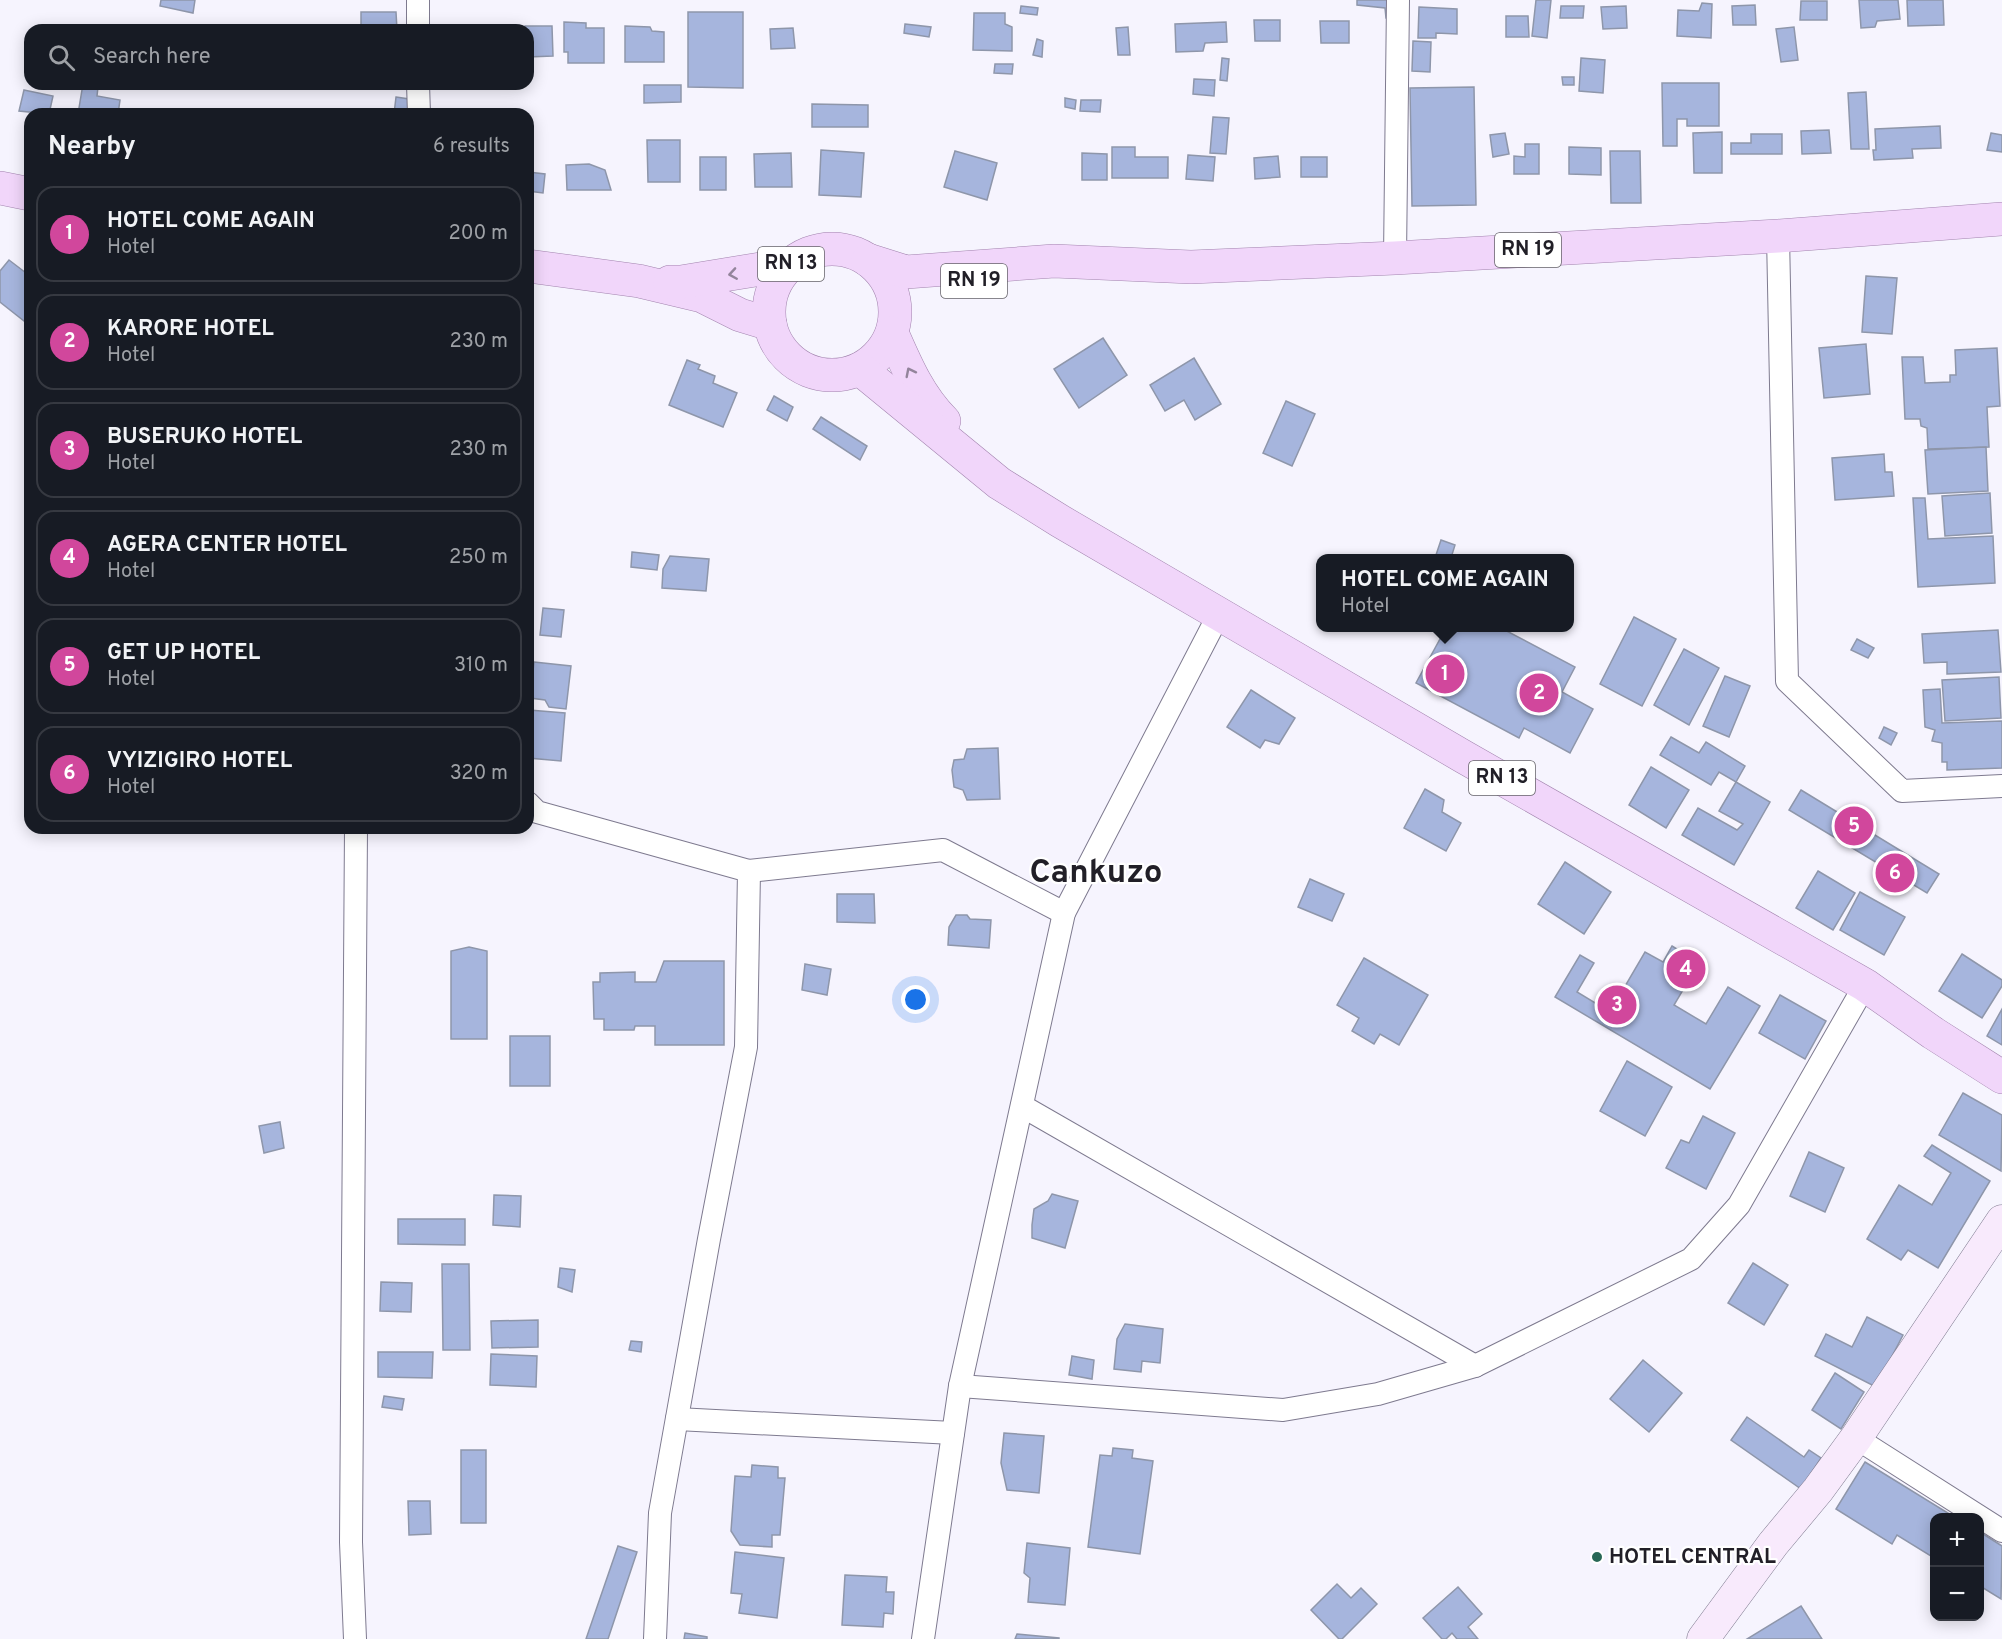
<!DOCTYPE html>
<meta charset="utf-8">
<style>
:root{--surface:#171b24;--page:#20242c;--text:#f1f3f6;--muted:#9ea1a6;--line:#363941;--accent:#db2777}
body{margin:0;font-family:Overpass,sans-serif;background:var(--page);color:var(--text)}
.controls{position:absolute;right:18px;bottom:18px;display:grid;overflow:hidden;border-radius:12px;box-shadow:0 3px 15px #0003}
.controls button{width:54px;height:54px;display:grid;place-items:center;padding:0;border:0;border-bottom:2px solid var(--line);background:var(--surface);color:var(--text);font:30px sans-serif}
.you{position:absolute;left:916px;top:1000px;width:21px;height:21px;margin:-15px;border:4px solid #fff;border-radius:50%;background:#1a73e8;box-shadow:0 0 0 9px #1a73e833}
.badge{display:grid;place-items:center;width:39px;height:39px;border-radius:50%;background:var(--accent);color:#fff;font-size:20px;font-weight:700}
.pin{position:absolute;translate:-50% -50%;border:3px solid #fff;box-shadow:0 2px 6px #0006}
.popup{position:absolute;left:1316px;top:554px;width:258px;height:78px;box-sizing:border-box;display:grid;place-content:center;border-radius:12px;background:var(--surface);filter:drop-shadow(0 2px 4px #0005);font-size:20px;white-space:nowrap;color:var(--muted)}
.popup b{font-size:22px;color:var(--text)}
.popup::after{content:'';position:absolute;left:50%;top:100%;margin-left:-12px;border:12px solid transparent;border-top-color:var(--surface)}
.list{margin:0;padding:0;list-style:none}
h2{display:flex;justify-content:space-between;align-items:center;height:78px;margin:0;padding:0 24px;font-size:26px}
h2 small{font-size:20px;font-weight:400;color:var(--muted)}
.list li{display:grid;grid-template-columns:39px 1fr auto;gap:18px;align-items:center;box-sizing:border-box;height:96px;margin:0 12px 12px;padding:0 12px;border:2px solid var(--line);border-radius:18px}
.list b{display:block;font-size:22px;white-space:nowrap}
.list p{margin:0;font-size:20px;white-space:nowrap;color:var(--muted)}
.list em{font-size:20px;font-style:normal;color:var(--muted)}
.icon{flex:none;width:33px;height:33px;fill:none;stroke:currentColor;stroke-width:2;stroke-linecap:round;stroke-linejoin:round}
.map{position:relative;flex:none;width:2002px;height:1639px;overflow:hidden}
.search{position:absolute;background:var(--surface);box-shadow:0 3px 15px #0003;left:24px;top:24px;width:510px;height:66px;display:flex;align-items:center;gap:15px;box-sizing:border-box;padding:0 21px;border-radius:18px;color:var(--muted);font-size:22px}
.panel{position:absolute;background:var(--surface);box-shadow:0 3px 15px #0003;left:24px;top:108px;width:510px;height:726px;border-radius:18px}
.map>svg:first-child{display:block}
</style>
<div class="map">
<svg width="2002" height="1639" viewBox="0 0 2002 1639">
<rect width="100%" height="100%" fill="#f6f4fe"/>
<g fill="#a6b5dd" stroke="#8e96aa" stroke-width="1.5">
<path d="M161,0h34l-2,13 -33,-7z"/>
<path d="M1357,0h31l5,18h-7l-1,-10 -28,-3z"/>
<path d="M1536,0h15l-4,38 -15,-2z"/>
<path d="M1859,0h39l2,19 -23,2 -2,6 -14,1z"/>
<path d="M1907,0h36l1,25 -36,1z"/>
<path d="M1801,1h26v19h-27z"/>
<path d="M1702,3l10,1 -1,34 -34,-2 1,-26 21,1z"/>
<path d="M1755,5l1,20h-23l-1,-19z"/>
<path d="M1021,6l17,2 -1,7 -17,-2z"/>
<path d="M1561,6h23l-1,12h-23z"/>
<path d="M1626,6l1,22 -24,1 -2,-22z"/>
<path d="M1419,7l38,2v25l-21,-1v5h-18z"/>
<path d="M361,12h35l1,18h-36z"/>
<path d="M688,12h55v76l-55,-1z"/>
<path d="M974,13h31v11l7,3v24l-39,-1z"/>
<path d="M1506,16h22l1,21h-23z"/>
<path d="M1254,20h26v21h-25z"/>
<path d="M1320,21h29v22h-28z"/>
<path d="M564,22l22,1v5h18v35h-36v-11h-4z"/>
<path d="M1226,22l1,20 -22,1 -2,8 -27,1 -1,-28z"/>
<path d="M905,24l26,3 -2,10 -25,-4z"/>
<path d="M525,26h27l1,30 -25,1v-27h-3z"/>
<path d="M625,26l25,1 2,4 12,1v30h-39z"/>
<path d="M1128,27l2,28h-12l-2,-27z"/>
<path d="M1794,27l4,33 -17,2 -5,-33z"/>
<path d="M793,28l2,20 -24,1 -1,-20z"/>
<path d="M1037,39l6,2 -1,16 -9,-2z"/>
<path d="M1413,41l18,1 -1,30 -18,-1z"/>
<path d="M1222,58l7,1 -2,22 -7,-1z"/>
<path d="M1581,58l24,2 -2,33 -24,-2z"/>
<path d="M995,64h18l-1,10 -18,-1z"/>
<path d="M1562,77h12v8h-11z"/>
<path d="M1194,79l21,1 -1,16 -21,-2z"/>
<path d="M1662,83h57v43h-32v-7h-10v27h-14z"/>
<path d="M83,84l15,3 -1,9 23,4 -2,14h-40z"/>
<path d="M644,85h37v17l-37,1z"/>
<path d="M1474,87l2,118 -64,1 -2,-118z"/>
<path d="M24,90l29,6 -4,18 -30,-3z"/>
<path d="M1866,92l3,57h-18l-3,-56z"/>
<path d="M396,97l13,2 -2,15h-13z"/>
<path d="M1065,98l11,2 -1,9 -10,-2z"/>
<path d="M1081,100h20l-1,12 -20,-1z"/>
<path d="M812,104l56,1v22h-56z"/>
<path d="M1213,117l16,1 -3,36 -16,-1z"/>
<path d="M1940,126l1,22 -29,1 1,9 -39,2 -1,-10h3l-1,-21z"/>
<path d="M1829,130l2,23 -29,1 -1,-23z"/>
<path d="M1722,132v41h-28l-1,-40z"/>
<path d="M1505,133l4,21 -16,3 -3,-22z"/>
<path d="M1991,133l11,2v17l-15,-2z"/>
<path d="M1751,134h31v20h-51v-11h20z"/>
<path d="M647,140h33v42h-32z"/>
<path d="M1525,144h14v30h-25v-18l11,1z"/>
<path d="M1112,147h23v10h33v21h-56z"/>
<path d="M1569,147l32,1v27l-32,-1z"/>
<path d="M821,150l43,3 -3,44 -42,-2z"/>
<path d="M955,151l42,12 -10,37 -43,-13z"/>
<path d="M1610,151h30l1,52h-30z"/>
<path d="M791,153l1,34h-37l-1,-33z"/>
<path d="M1082,153l25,1v26h-25z"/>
<path d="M1188,155l27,2 -2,24 -27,-2z"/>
<path d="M1278,156l2,21 -25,2 -1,-21z"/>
<rect x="700" y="157" width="26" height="33"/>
<rect x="1301" y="157" width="26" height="20"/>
<path d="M589,164l16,6 6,20h-44l-1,-25z"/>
<path d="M528,172l17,2 -2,19 -15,-2z"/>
<path d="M9,260l21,16v38l-6,7 -24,-19v-31z"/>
<path d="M1866,276l31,2 -5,56 -30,-2z"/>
<path d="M1103,338l24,37 -48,33 -25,-39z"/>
<path d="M1866,344l4,50 -46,4 -5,-50z"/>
<path d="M1997,348l3,58 -13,1 2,40 -61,2 -1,-21 -6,-2 -1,-7h-15l-3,-62h21l2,26 25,-1v-7h6l-1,-25z"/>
<path d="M1194,358l27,46 -26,16 -11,-20 -19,11 -15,-26z"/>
<path d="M687,360l13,5 -2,4 17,7 -2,7 24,10 -14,34 -54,-22z"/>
<path d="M774,396l19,11 -6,14 -20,-11z"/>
<path d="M1286,401l29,13 -23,52 -29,-13z"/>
<path d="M821,417l46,29 -7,14 -47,-31z"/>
<path d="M1986,447l2,44 -60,3 -3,-44z"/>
<path d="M1884,454l1,18h7l2,24 -59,4 -3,-42z"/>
<path d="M1990,493l2,40 -47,3 -3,-40z"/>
<path d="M1913,498h12l3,41 65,-3 2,47 -77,4z"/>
<path d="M1441,540l14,5 -4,13 -15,-3z"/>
<path d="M632,552l27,3 -2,15 -26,-3z"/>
<path d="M670,556l39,3 -3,32 -44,-3 1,-19z"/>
<path d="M543,608l21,2 -3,27 -21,-2z"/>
<path d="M1634,617l42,22 -34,67 -42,-22z"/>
<path d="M1446,628h55l74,39 -13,25 31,17 -23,44 -46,-25 -5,10 -103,-55z"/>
<path d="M1998,630l3,42 -54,2v-12l-23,1 -2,-29z"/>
<path d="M1857,639l17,9 -6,10 -17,-8z"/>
<path d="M1684,649l35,19 -30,57 -35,-20z"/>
<path d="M534,662l37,4 -5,43 -17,-2 -4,-7 -15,-2z"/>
<path d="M1725,676l25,10 -21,51 -26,-11z"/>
<path d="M1999,677l2,41 -56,3 -3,-41z"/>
<path d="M1940,689l2,34 60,-2v47l-55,2v-8h-5v-19l-10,-2 3,-11 -10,-3 -2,-37z"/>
<path d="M1251,690l44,28 -16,26 -14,-4 -5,8 -33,-21z"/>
<path d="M529,710l36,3 -4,48 -33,-3z"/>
<path d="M1884,727l13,6 -6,12 -12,-7z"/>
<path d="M1671,737l28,16 7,-11 39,24 -9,16 -17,-10 -8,13 -51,-30z"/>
<path d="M998,748l2,51 -33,1 -4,-10 -9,-3 -2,-17 2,-10 10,-1 3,-10z"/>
<path d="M1651,767l38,23 -23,38 -37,-23z"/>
<path d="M1736,782l34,20 -36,63 -52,-30 16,-27 39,22 6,-6 -24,-13z"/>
<path d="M1425,789l19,11 -2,12 19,11 -15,28 -42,-23z"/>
<path d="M1801,790l138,84 -12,19 -138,-83z"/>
<path d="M1565,862l46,30 -27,42 -46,-30z"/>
<path d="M1818,871l37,22 -22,37 -37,-22z"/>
<path d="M1310,879l34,15 -12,27 -34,-14z"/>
<path d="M1860,892l45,25 -21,38 -44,-25z"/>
<path d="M837,894h37l1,29 -38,-1z"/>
<path d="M956,915h11l3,4 21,1 -2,28 -41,-3 1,-18z"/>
<path d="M1672,946l27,17 -25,42 32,19 22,-37 32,19 -50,83 -155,-92 25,-42 14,8 -17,29 33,20 35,-60 18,10z"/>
<path d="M469,947l18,4v88h-36v-88z"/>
<path d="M1962,954l40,26v6l-20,32 -43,-27z"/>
<path d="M1364,958l64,37 -29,50 -19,-11 -6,10 -22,-13 7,-13 -22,-13z"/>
<path d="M664,961h60v84h-69v-19h-20l-1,4h-30v-11h-10l-1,-37h7v-9l35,-1v10h21z"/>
<path d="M805,964l26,5 -4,26 -25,-5z"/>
<path d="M1780,995l46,26 -21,38 -46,-26z"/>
<path d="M2002,1009v36l-15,-9z"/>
<rect x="510" y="1036" width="40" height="50"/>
<path d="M1627,1061l45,26 -27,49 -45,-25z"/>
<path d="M1963,1093l39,22 -1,56 -62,-36z"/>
<path d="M1703,1116l32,17 -29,56 -40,-21 15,-28 8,3z"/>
<path d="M280,1122l4,26 -20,5 -5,-27z"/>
<path d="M1932,1145l58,36 -52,87 -30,-18 -7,10 -34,-21 32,-54 33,20 19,-32 -27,-17z"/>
<path d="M1809,1152l35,16 -19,44 -35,-16z"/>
<path d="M1052,1194l26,7 -13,47 -33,-10v-13l2,-16 14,-8z"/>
<path d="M494,1195l27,1 -1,31 -27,-2z"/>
<path d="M398,1219h67v26l-67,-1z"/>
<path d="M1753,1263l35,22 -24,40 -36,-22z"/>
<path d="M442,1264h27l1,86h-27z"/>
<path d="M560,1268l15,2 -3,22 -14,-5z"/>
<path d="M381,1282l31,1 -1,29 -31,-1z"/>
<path d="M1867,1317l36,18 -27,52 -61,-31 11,-22 26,13z"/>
<path d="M538,1320v27l-46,1 -1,-27z"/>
<path d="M1125,1324l38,5 -3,34 -18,-2 -1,11 -27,-3 3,-30z"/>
<path d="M631,1341l11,1 -1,10 -12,-2z"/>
<path d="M378,1352h55l-1,26 -54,-1z"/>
<path d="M491,1354l46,2 -1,31 -46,-2z"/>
<path d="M1072,1356l22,4 -2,19 -23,-4z"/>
<path d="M1643,1360l39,33 -33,39 -39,-33z"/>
<path d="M1835,1373l29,19 -23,37 -29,-19z"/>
<path d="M384,1396l20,3 -2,11 -20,-3z"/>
<path d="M1747,1417l57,40 5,-7 12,8 -20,31 -70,-49z"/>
<path d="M1004,1433l40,3 -5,57 -32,-3 -6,-27z"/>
<path d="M1113,1448l20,2 -1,8 21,3 -13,93 -52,-7 12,-92 12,1z"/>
<rect x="461" y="1450" width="25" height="73"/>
<path d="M1865,1462l91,56h-22v40l-37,-23 -5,9 -56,-35z"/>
<path d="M752,1465l26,2v11h7l-5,57h-8v12l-32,-2 -9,-14 4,-55 16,1z"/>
<path d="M408,1501h22l1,33 -22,1z"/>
<path d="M1980,1532l22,14 -1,53 -21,-13z"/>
<path d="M1027,1543l43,5 -5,57 -37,-3 2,-24 -6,-5z"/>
<path d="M618,1546l19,6 -29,87h-22z"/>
<path d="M735,1552l49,6 -7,60 -38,-5 3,-19 -11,-1z"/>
<path d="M845,1575l42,2 -1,15h8l-1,22 -9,-1 -1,14 -41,-2z"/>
<path d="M1337,1584l14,14 10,-10 16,16 -35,35h-3l-28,-29z"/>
<path d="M1458,1587l24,27 -14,13 10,12h-21l-5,-6 -6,6h-4l-19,-21z"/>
<path d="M1801,1606l21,33h-75z"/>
<path d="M685,1633l22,4v2h-23z"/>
<path d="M1017,1634l42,4v1h-44z"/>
</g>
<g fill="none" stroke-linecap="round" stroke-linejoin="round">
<defs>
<g id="minor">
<path d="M418,0v30"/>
<path d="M418,84l1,30"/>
<path d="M1778,236l9,445 115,110 100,-5"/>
<path d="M1395,258l3,-258"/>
<path d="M528,803l9,9 212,59 -3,176 -37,192 -49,274 -5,126"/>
<path d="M749,871l194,-21 121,63"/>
<path d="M1022,1106l453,260"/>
<path d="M960,1386l323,24 95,-16 97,-28 216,-107 48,-54 126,-220"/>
<path d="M677,1419l276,14"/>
<path d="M1856,1438l146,93"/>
<path d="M355,1639l-4,-97 5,-714"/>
<path d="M923,1639l37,-253 104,-473 155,-299"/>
</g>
<path id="secondary" d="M1703,1639l70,-95 45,-54 38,-52 146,-217"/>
<g id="primary">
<path d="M0,188l30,6"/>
<circle cx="832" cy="312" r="63"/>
<path d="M868,260l38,12 148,-11 137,6 204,-9 383,-22 224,-17"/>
<path d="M528,266l111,15 63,15 38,19 30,9"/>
<path d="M670,282h11l110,-18"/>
<path d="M892,333c14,32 27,63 52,88"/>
<path d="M860,369l139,114 61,38 404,236 401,228 68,48 69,44"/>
</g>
</defs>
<use href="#minor" stroke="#7e7a8f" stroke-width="24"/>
<use href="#secondary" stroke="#7e7a8f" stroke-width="33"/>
<use href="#primary" stroke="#a284ae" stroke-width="34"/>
<use href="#minor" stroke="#fff" stroke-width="22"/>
<use href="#secondary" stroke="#f8eafc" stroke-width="32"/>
<use href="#primary" stroke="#f1d6fa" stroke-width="33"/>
</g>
<defs><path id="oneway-chevron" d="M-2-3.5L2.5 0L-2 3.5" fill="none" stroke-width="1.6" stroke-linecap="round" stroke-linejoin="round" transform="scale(1.5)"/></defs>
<g stroke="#93849b">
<use href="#oneway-chevron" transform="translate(733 274) rotate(171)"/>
<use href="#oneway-chevron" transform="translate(910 372) rotate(-117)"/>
</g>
<circle fill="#286856" stroke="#fff" stroke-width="2" cx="1597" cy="1557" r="6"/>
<g text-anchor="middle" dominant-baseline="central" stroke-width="4.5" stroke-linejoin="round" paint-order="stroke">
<g fill="#fff" stroke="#646268" stroke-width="1.5">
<rect x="1495" y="233" width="66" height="34" rx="4.5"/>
<rect x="758" y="247" width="66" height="34" rx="4.5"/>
<rect x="941" y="264" width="66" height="34" rx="4.5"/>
<rect x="1469" y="761" width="66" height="34" rx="4.5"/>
</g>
<g font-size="20" font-weight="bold" fill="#211f27">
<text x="1528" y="250">RN 19</text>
<text x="791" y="264">RN 13</text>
<text x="974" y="281">RN 19</text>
<text x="1502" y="778">RN 13</text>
</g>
<g font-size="21" font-weight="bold" fill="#211f27" stroke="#fff" text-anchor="start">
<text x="1609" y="1557">HOTEL CENTRAL</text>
</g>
<g font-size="33" font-weight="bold" fill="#211f27" stroke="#fff">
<text x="1096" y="874">Cankuzo</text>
</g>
</g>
</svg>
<div class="controls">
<button>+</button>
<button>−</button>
</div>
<div class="you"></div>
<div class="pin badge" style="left:1445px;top:674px;background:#d1479c">1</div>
<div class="popup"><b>HOTEL COME AGAIN</b>Hotel</div>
<div class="pin badge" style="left:1539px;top:693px;background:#d1479c">2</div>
<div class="pin badge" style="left:1617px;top:1005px;background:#d1479c">3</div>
<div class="pin badge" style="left:1686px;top:969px;background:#d1479c">4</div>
<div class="pin badge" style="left:1854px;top:826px;background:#d1479c">5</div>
<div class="pin badge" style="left:1895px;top:873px;background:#d1479c">6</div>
<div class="search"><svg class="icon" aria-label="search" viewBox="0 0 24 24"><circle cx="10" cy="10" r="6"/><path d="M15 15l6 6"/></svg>Search here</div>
<section class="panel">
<h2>Nearby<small>6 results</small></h2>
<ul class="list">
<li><span class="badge" style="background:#d1479c">1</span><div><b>HOTEL COME AGAIN</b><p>Hotel</p></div><em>200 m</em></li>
<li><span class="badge" style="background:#d1479c">2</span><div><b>KARORE HOTEL</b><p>Hotel</p></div><em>230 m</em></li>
<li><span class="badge" style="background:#d1479c">3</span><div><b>BUSERUKO HOTEL</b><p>Hotel</p></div><em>230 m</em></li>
<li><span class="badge" style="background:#d1479c">4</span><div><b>AGERA CENTER HOTEL</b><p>Hotel</p></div><em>250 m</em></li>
<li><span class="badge" style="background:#d1479c">5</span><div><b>GET UP HOTEL</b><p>Hotel</p></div><em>310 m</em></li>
<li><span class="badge" style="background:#d1479c">6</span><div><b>VYIZIGIRO HOTEL</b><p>Hotel</p></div><em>320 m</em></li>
</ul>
</section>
</div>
